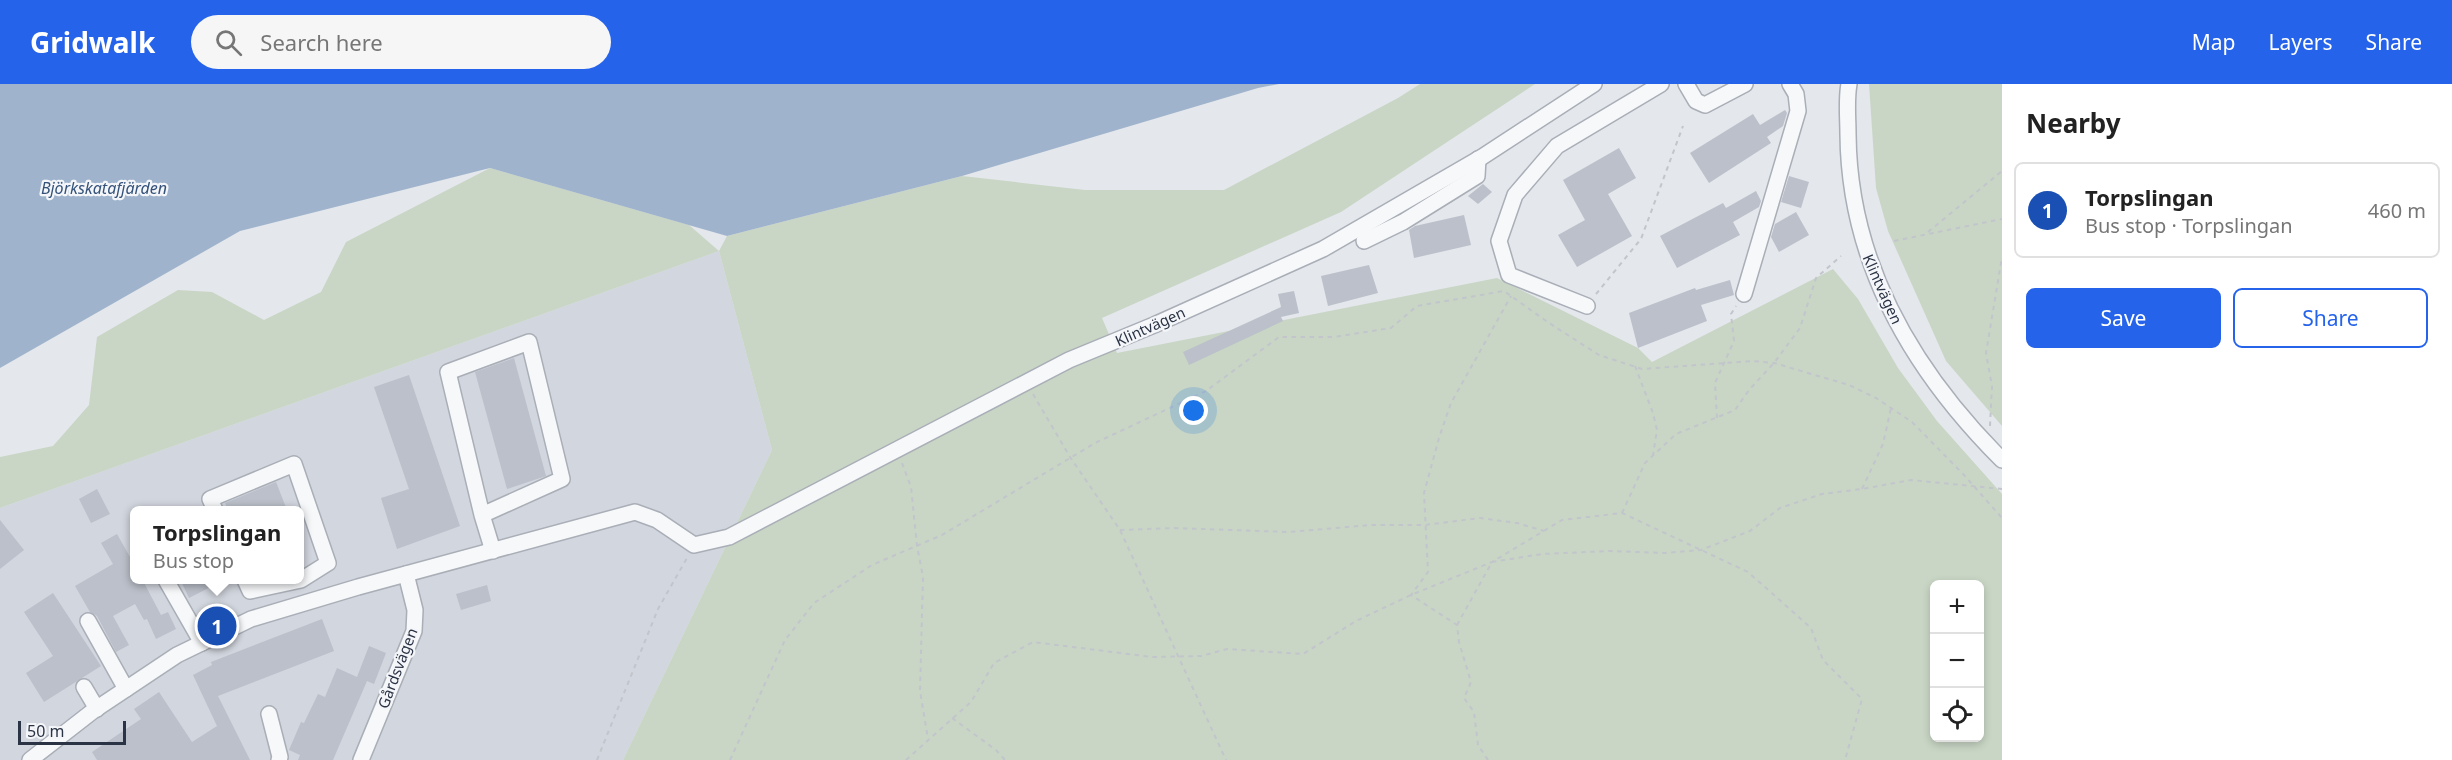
<!DOCTYPE html>
<meta charset="utf-8">
<style>
:root{--surface:#fff;--page:#f6f6f6;--text:#222;--muted:#767676;--line:#e0e0e0;--accent:#2563eb}
body{margin:0;font-family:"Noto Sans",sans-serif;background:var(--page);color:var(--text)}
.controls{position:absolute;right:18px;bottom:18px;display:grid;overflow:hidden;border-radius:9px;box-shadow:0 3px 9px #0003}
.controls button{width:54px;height:54px;display:grid;place-items:center;padding:0;border:0;border-bottom:2px solid var(--line);background:var(--surface);color:var(--text);font:30px sans-serif}
.scale{position:absolute;left:18px;bottom:15px;width:108px;box-sizing:border-box;padding-left:6px;border:3px solid #2b3445;border-top:0;font-size:16px;line-height:21px;white-space:nowrap;color:#2b3445;-webkit-text-stroke:4px #f4f6f9;paint-order:stroke}
.you{position:absolute;left:1194px;top:327px;width:21px;height:21px;margin:-15px;border:4px solid #fff;border-radius:50%;background:#1a73e8;box-shadow:0 0 0 9px #1a73e833}
.badge{display:grid;place-items:center;width:39px;height:39px;border-radius:50%;background:var(--accent);color:#fff;font-size:20px;font-weight:700}
.pin{position:absolute;translate:-50% -50%;border:3px solid #fff;box-shadow:0 2px 6px #0006}
.popup{position:absolute;left:130px;top:422px;width:174px;height:78px;box-sizing:border-box;display:grid;place-content:center;border-radius:9px;background:var(--surface);filter:drop-shadow(0 2px 4px #0005);font-size:20px;white-space:nowrap;color:var(--muted)}
.popup b{font-size:22px;color:var(--text)}
.popup::after{content:'';position:absolute;left:50%;top:100%;margin-left:-12px;border:12px solid transparent;border-top-color:var(--surface)}
.list{margin:0;padding:0;list-style:none}
h2{display:flex;justify-content:space-between;align-items:center;height:78px;margin:0;padding:0 24px;font-size:26px}
h2 small{font-size:20px;font-weight:400;color:var(--muted)}
.list li{display:grid;grid-template-columns:39px 1fr auto;gap:18px;align-items:center;box-sizing:border-box;height:96px;margin:0 12px 12px;padding:0 12px;border:2px solid var(--line);border-radius:9px}
.list b{display:block;font-size:22px;white-space:nowrap}
.list p{margin:0;font-size:20px;white-space:nowrap;color:var(--muted)}
.list em{font-size:20px;font-style:normal;color:var(--muted)}
.actions{display:flex;gap:12px;padding:18px 24px}
.actions a{flex:1;padding:14px 0;border:2px solid var(--accent);border-radius:9px;text-align:center;font-size:21px;color:var(--accent)}
.actions .main{background:var(--accent);color:#fff}
.icon{flex:none;width:33px;height:33px;fill:none;stroke:currentColor;stroke-width:2;stroke-linecap:round;stroke-linejoin:round}
.map{position:relative;flex:none;width:2002px;height:676px;overflow:hidden}
header{display:flex;align-items:center;gap:36px;box-sizing:border-box;height:84px;padding:0 30px;background:var(--accent);color:#fff}
header strong{font-size:28px}
nav{display:flex;gap:33px;margin-inline-start:auto;font-size:21px}
.search{width:420px;height:54px;background:var(--page);display:flex;align-items:center;gap:15px;box-sizing:border-box;padding:0 21px;border-radius:33px;color:var(--muted);font-size:22px}
main{display:flex}
aside{flex:1;background:var(--surface)}
.map>svg:first-child{display:block}
</style>
<header>
<strong>Gridwalk</strong>
<div class="search"><svg class="icon" aria-label="search" viewBox="0 0 24 24"><circle cx="10" cy="10" r="6"/><path d="M15 15l6 6"/></svg>Search here</div>
<nav><a>Map</a><a>Layers</a><a>Share</a></nav>
</header>
<main>
<div class="map">
<svg width="2002" height="676" viewBox="0 0 2002 676">
<rect width="100%" height="100%" fill="#e4e7ec"/>
<path fill="#d2d6de" fill-rule="evenodd" d="M719,167l53,199 -149,310h-623v-252zM134,426h166v70h-166z"/>
<g fill="#c9d6c5" fill-rule="evenodd">
<path d="M1420,0h115l-194,128 -239,106 15,35 380,-75 141,70 14,14 181,-93 25,30 40,69 39,53 65,73v266h-1379l149,-310 -53,-199 -719,257v-51l53,-11 36,-41 8,-68 81,-47 34,2 52,28 57,-28 25,-50 144,-74 199,57 30,26 8,-15 235,-60 123,14h139l174,-92zM1934,500h46v154h-46z"/>
<path d="M1869,0h133v342l-56,-65 -58,-130 -12,-43z"/>
</g>
<path fill="#9fb4cc" d="M0,0h1279l-21,4 -296,88 -235,60 -237,-68 -250,63 -240,137z"/>
<g fill="#bbc0ca">
<path d="M1785,26l2,3 -4,13 -16,11 4,6 -62,40 -19,-30 63,-39 7,11z"/>
<path d="M1619,64l17,30 -28,16 24,42 -55,31 -19,-32 27,-15 -22,-40z"/>
<path d="M1789,92l20,6 -8,26 -20,-6z"/>
<path d="M1483,100l9,8 -14,12 -10,-8z"/>
<path d="M1756,107l5,10 -2,6 -26,15 7,13 -63,33 -17,-32 63,-33 3,5z"/>
<path d="M1796,128l13,23 -30,17 -8,-15 4,-13z"/>
<path d="M1464,131l7,30 -57,13 -5,-28 6,-4z"/>
<path d="M1369,181l9,28 -50,13 -7,-30z"/>
<path d="M1730,196l4,15 -33,10 6,16 -69,27 -9,-35 66,-25 1,2z"/>
<path d="M1294,207l5,22 -18,4 2,4 -94,44 -6,-13 98,-45 -3,-13z"/>
<path d="M514,274l32,118 -39,13 -32,-117z"/>
<path d="M409,291l51,151 -63,23 -16,-51 28,-9 -35,-102z"/>
<path d="M276,398l11,28h-59l-3,-7z"/>
<path d="M97,405l13,25 -19,9 -12,-24z"/>
<path d="M0,436l24,30 -24,19z"/>
<path d="M117,450l18,32v13h7l19,36 7,-3 8,17 -20,10 -9,-20 -3,1 -9,-16 -22,12 16,29 -13,7 -19,-36 -7,-4 -15,-26 38,-22 -12,-21z"/>
<path d="M180,495h46l-37,19z"/>
<path d="M487,501l4,16 -30,9 -5,-16z"/>
<path d="M53,509l48,73 -57,36 -18,-29 27,-17 -29,-44z"/>
<path d="M322,535l12,32 -116,45 32,64h-153l-5,-8 49,-33 -7,-10 25,-17 33,50 25,-16 -24,-51 19,-10 -1,-3z"/>
<path d="M369,562l17,7 -12,31 -7,-3 -34,79h-35l2,-5 -11,-5 12,-28 3,1 14,-29 7,3 12,-29 20,9z"/>
</g>
<g fill="none" stroke-linecap="round" stroke-linejoin="round">
<defs>
<g id="minor">
<path d="M1686,0l10,17 9,4 40,-21"/>
<path d="M1849,0c-3,16 -1,34 -1,50 1,129 65,237 154,326"/>
<path d="M1364,157l39,-19 74,-46 1,-17"/>
<path d="M1744,210l54,-183 -2,-17 -6,-10"/>
<path d="M1587,222l-78,-31 -10,-34 16,-46 42,-49 104,-62"/>
<path d="M215,426l-5,-11 84,-35 34,99 -27,17 -51,11 -5,-11"/>
<path d="M482,431l80,-36 -33,-137 -81,30 34,143 11,36"/>
<path d="M166,496l36,63"/>
<path d="M88,537l38,68"/>
<path d="M84,603l13,22"/>
<path d="M269,630l11,43 -1,3"/>
<path d="M30,676l63,-49 84,-56 74,-36 107,-32 277,-75 22,8 37,25 35,-8 340,-177 85,-35 169,-76 159,-92 112,-73"/>
<path d="M361,676l53,-129 1,-21 -9,-36"/>
</g>
</defs>
<use href="#minor" stroke="#a9aeb7" stroke-width="18"/>
<g stroke="#c2c5cb" stroke-width="2" stroke-dasharray="4.5 4.5" stroke-linecap="butt">
<path d="M1928,148l74,-61"/>
<path d="M1894,157l108,-22"/>
<path d="M1596,210l45,-55 42,-113"/>
<path d="M1635,282l18,47 4,17 -4,25"/>
<path d="M1033,310l37,63 50,73 106,230"/>
<path d="M1717,334l-2,-35 19,-42 -3,-27 5,-8"/>
<path d="M1990,342l2,-40 -6,-33 16,-96"/>
<path d="M902,379l9,24 6,59 6,31 -3,114 8,48"/>
<path d="M1862,405l21,-45 8,-36"/>
<path d="M1622,429l23,-50 31,-29 59,-24 14,-20 25,-27 26,-35 16,-50 25,-22"/>
<path d="M1120,446l53,-2 116,4 82,-7h54l55,-7 37,5 27,8"/>
<path d="M1457,541l35,-63 50,-8 67,-3 56,2 36,-3 49,-19 30,-23 42,-14 40,-5 49,-9 91,9"/>
<path d="M952,634l44,32 9,10"/>
<path d="M597,676l61,-151 29,-51"/>
<path d="M730,676l55,-120 29,-37 58,-38 70,-30 153,-92 111,-52 73,-54h55l57,-9 26,-22 87,-15 45,32 50,32 43,14 111,-8 21,2 75,22 27,13 36,24 52,53 38,43"/>
<path d="M906,676l65,-58 23,-39 39,-21 119,15 49,-1 26,-7 76,5 53,-33 55,-26 81,-33 70,-42 60,-7 126,59 63,56 12,32 39,39 -17,61"/>
<path d="M1488,676l-10,-15 -4,-33 -10,-14 7,-16 -12,-40 -2,-17 -46,-30 17,-23 -4,-79 15,-55 12,-35 60,-107"/>
</g>
<use href="#minor" stroke="#f7f8fa" stroke-width="15"/>
</g>
<g text-anchor="middle" dominant-baseline="central" stroke-width="4.5" stroke-linejoin="round" paint-order="stroke">
<g font-size="15" fill="#2b3445" stroke="#f4f6f9">
<text transform="translate(1883 205) rotate(66)">Klintvägen</text>
<text transform="translate(1150 242) rotate(-24)">Klintvägen</text>
<text transform="translate(397 584) rotate(-69)">Gårdsvägen</text>
</g>
<g font-size="16" font-style="italic" fill="#34527a" stroke="#f4f6f9">
<text x="104" y="104">Björkskatafjärden</text>
</g>
</g>
</svg>
<div class="controls">
<button>+</button>
<button>−</button>
<button><svg class="icon" aria-label="locate" viewBox="0 0 24 24"><circle cx="12" cy="12" r="6"/><path d="M12 2v4M12 18v4M2 12h4M18 12h4"/></svg></button>
</div>
<div class="scale">50 m</div>
<div class="you"></div>
<div class="pin badge" style="left:217px;top:542px;background:#1a4fb4">1</div>
<div class="popup"><b>Torpslingan</b>Bus stop</div>
</div>
<aside>
<h2>Nearby<small></small></h2>
<ul class="list">
<li><span class="badge" style="background:#1a4fb4">1</span><div><b>Torpslingan</b><p>Bus stop · Torpslingan</p></div><em>460 m</em></li>
</ul>
<div class="actions"><a class="main">Save</a><a>Share</a></div>
</aside>
</main>
